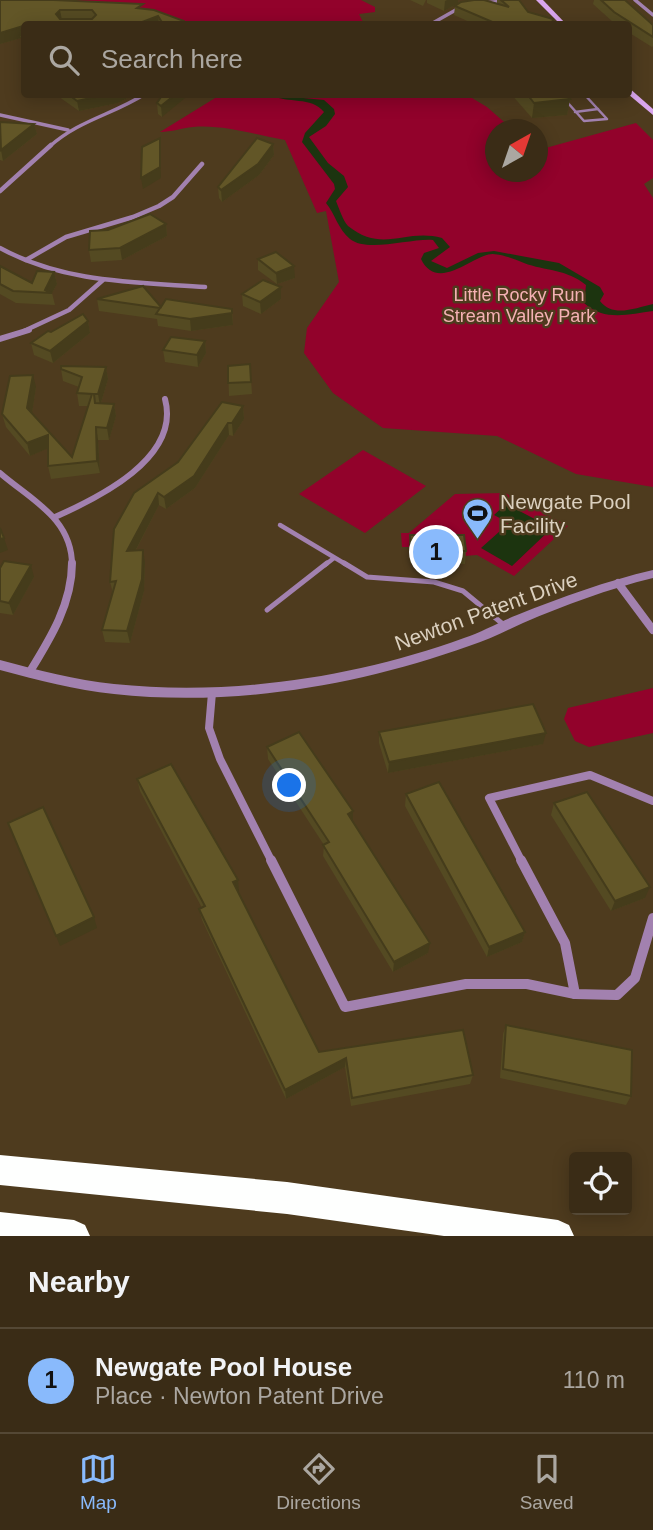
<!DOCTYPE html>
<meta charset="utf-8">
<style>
:root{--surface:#3a2c16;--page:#41341f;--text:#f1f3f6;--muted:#aba7a1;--line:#544835;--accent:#89bafc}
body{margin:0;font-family:Arial,sans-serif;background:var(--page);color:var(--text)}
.controls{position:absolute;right:21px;bottom:21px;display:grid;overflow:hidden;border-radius:7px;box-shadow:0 4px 18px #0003}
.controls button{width:63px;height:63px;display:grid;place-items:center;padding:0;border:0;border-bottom:2px solid var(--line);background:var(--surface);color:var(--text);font:35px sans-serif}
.compass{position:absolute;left:485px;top:119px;width:63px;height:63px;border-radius:50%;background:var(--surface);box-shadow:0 4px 18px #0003;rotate:40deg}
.you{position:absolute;left:290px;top:786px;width:24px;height:24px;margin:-18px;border:5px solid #fff;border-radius:50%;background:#1a73e8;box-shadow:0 0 0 10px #1a73e833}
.badge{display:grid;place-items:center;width:46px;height:46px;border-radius:50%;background:var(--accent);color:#111;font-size:23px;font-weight:700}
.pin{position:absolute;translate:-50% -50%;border:4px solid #fff;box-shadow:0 2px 7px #0006}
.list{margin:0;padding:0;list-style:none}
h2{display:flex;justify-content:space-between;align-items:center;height:91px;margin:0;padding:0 28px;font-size:30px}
h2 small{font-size:23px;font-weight:400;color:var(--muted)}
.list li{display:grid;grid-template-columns:46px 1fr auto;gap:21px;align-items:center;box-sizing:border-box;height:105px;padding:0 28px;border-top:2px solid var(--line)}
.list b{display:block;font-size:26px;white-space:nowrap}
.list p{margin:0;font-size:23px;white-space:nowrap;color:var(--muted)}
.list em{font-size:23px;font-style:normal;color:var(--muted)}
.icon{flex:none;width:38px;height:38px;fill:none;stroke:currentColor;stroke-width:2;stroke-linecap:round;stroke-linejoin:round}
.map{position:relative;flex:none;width:653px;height:1236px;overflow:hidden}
.search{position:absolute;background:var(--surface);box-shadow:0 4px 18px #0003;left:21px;right:21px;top:21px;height:77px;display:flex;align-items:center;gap:18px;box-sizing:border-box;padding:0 24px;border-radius:7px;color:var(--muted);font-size:26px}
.sheet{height:196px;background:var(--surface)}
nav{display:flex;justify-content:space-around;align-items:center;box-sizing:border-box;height:98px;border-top:2px solid var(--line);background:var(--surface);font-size:19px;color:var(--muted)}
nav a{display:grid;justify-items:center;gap:4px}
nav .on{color:var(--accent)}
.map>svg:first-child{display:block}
</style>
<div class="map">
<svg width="653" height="1236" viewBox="0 0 653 1236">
<rect width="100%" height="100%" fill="#4e3b1e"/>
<g fill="#92022b">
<path d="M21,0h340l14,7v5l-16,2 5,10h-180l3,-1 -29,-7z"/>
<path d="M220,95h247l20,12 25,22 -16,1v42h42v-26l4,3 94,-26 17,17v38l-9,6 9,14v289l-77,-13 -79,-38 -114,-8 -50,-35 -29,-40 3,-25 32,-46 -13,-71 -9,2 -32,-73c-29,-5 -63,-16 -92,-13 -12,1 -21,5 -33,5z"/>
<path d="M363,450l63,36 -61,47 -66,-39z"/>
<path d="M505,493l63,33 -54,50 -37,-21 -13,1 -2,-9h-60l-1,-14h8l46,-39z"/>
<path d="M653,688v45l-64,14 -14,-6 -11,-22 4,-11z"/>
</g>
<g fill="#1c340f">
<path d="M271,95l53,5 10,9 1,5 -9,12 -17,11 19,26 16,13 4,11 -12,14c3,7 7,20 12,25 35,28 57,2 94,12l8,9 -19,14 16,7 31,-15 16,-2 65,12 41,24 4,7 -4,7c13,17 35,7 53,3v7c-24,3 -48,11 -69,-8l2,-18c-19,-16 -41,-14 -62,-22 -10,-4 -19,-8 -31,-9 -18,-1 -55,40 -72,5l3,-6 15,-5 -6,-8c-21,-2 -66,13 -83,-1 -12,-10 -15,-25 -24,-36l9,-14 -1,-5 -32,-42 3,-9 19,-21c-13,-16 -36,-8 -53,-17z"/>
<path d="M506,504l46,24 -40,38 -31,-18 28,-25 -15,-8z"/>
</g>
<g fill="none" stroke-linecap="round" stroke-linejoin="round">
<g stroke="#a281af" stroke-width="2.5">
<path d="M560,94l24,27 23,-2 -23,-25"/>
<path d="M575,112l23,-3"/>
</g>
<g stroke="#a281af" stroke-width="4.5">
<path d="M280,525l67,40"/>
<path d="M325,565l9,-7"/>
</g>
<g stroke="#a281af" stroke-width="5">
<path d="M344,563l23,14 67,5 29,9 41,34"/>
<path d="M267,610l60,-47"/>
</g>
<g stroke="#a281af" stroke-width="3.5">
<path d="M635,0l18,15"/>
<path d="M483,3l31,-3"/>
<path d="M431,24l30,-17"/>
<path d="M0,115l68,15"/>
<path d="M49,147c30,-27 63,-32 96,-53"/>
</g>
<g stroke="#a281af" stroke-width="4.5">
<path d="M0,191l51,-46"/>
<path d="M0,248c64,35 134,34 205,39"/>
<path d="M26,260l40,-23 67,-20 26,-11 14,-9 29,-33"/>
<path d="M24,331l45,-21 34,-30"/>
</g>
<g stroke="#a281af" stroke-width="6">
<path d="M0,339l29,-9"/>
<path d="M0,473c31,27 72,45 72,92"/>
<path d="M55,517c43,-19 126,-59 110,-118"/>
</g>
<g stroke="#a281af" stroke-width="8">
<path d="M618,583l35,47"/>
<path d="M29,673c21,-34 43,-69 43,-110"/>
<path d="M212,693l-3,35 11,31 52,103"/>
<path d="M522,862l-33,-64 101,-23 63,26"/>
</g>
<g stroke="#a281af" stroke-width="10">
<path d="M271,860l74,147 121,-23h61l48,10 42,1 18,-17 18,-60"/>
<path d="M521,860l44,83 10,51"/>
</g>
<path fill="#a281af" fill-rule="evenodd" d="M653,570v8c-45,11 -88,27 -130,45 -18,8 -35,17 -54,23 -112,40 -236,61 -355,48 -39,-4 -76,-14 -114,-24v-10c38,10 75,20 114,24 116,12 240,-6 350,-46 18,-6 35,-16 53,-23 45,-18 89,-34 136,-45z"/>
<g fill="#daa6ee" fill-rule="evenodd">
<path d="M536,0h7l23,24h-6z"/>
<path d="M628,87l25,22v6l-25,-21z"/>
</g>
<g fill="#fefffe" fill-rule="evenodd">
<path d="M0,1155l287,27 271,38 11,5 5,11h-130l-157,-22 -287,-29z"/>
<path d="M0,1212l74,8 11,5 5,11h-90z"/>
</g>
</g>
<g fill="#544a22">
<path d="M0,0l144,9 42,15h-162v21h-2l-1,-7 -21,6z"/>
<path d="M410,0h16l-3,6z"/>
<path d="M427,0h31v3l-14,8 -17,-8z"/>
<path d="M497,0h22l9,12 24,12h-78l-20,-9 1,-9 42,-2z"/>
<path d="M594,0h31l28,25v21l-1,1 -24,-15v-8h-11l-4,-2 -20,-18z"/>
<path d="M55,94h80l-17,9 -39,8z"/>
<path d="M163,94l-1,23 -4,-3 -1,-11z"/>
<path d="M511,94h54l5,5 -3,16 -35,3z"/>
<path d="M0,122l34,2 3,10 -34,27 -3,-1z"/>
<path d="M273,144l1,11 -15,20 -37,27 -3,-4 -1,-11z"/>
<path d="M166,224l1,12 -45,24 -31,2 -2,-12 19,-20z"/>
<path d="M258,259l37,19 -18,6 -19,-14z"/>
<path d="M0,266l32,17 22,-11 3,12 -5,9 3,12 -39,-2 -16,-9z"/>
<path d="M281,287v12l-20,15 -18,-8 -1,-12z"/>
<path d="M97,299l64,8 71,2 1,16 -42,6 -33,-5 -1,-7 -58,-8z"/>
<path d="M88,321l2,12 -37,30 -19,-8 -3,-12z"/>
<path d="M205,341l1,12 -8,14 -33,-5 -2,-12z"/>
<path d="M250,364l2,30 -23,2 -1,-30z"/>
<path d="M106,367l2,12 -7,24 13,1 2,12 -7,24h-11l2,33 -49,6 -3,-13v-18l-18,8 -24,-29 -4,-13 34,-27 -4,26 40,44 16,-51h-9l-2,-13 2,-6 -16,-6 -2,-12z"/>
<path d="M243,406l1,13 -11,17 -4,-1 -34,53 -29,21 -7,-4 -23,45 9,12 -1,29 -14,52 -25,-1 -3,-12 11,-37 -3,-11 4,-53 64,-67z"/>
<path d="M410,535l56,16 -1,13 -55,-1 -1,-16z"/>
<path d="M0,568l34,9 -21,38 -13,-2z"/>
<path d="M379,732l164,12 -155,29 -9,-30z"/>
<path d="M267,747l86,75 75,131 -35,19 -70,-116 1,-11 -56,-86z"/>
<path d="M137,779l102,112h-1l81,161 154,23 -3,9 -119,22 -6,-39 -59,32 -84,-179 -3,-11 3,-1 -62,-117z"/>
<path d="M406,794l119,138 -3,10 -35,15 -82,-151z"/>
<path d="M554,803l91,95 -34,13 -60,-96z"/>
<path d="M506,1025l125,71 -5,9 -126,-27 3,-44z"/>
</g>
<g fill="#453c1b">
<path d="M447,0h11v3l-14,8 1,-10z"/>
<path d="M60,10l2,10 -6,-6z"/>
<path d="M158,16l1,8h-22z"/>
<path d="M23,26l-3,9 1,3 -21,6v-11z"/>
<path d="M109,94h26l-17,9 -39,8 -2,-10z"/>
<path d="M176,94h14l-28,23 -1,-11z"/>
<path d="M570,99l-3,16 -35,3 2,-15z"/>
<path d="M34,124l3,10 -34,27 -2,-11z"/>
<path d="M160,138l1,40 -18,11 -2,-11z"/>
<path d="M273,144l1,11 -15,20 -37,27 -1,-12z"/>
<path d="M166,224l1,12 -45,24 -2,-12z"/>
<path d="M294,266l1,12 -18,6 -1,-11z"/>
<path d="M54,272l3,12 -5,9 -7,-3z"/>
<path d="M281,287v12l-20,15 -1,-12z"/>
<path d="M232,313l1,12 -42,6 -1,-12z"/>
<path d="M88,321l2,12 -37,30 -3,-12z"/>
<path d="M205,341l1,12 -8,14 -1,-12z"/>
<path d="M106,367l2,12 -8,27 -2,-12z"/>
<path d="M33,375l3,12 -5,33 -4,-12z"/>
<path d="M114,404l2,12 -7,24 -2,-12z"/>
<path d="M243,406l1,13 -11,17 -1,-13z"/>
<path d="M228,423l1,12 -34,53 -29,21 -2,-12z"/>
<path d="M96,427l2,13 2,33 -3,-12z"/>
<path d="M48,435l3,12 -21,9 -3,-13z"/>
<path d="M158,493l1,12 -30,58 -2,-12z"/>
<path d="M4,538l4,12 -8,3v-14z"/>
<path d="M143,550l2,12 -1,29 -14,52 -3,-12z"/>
<path d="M31,565l3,12 -21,38 -4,-12z"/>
<path d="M546,733l-3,11 -155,29 1,-11z"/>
<path d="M353,811v11l-5,-8z"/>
<path d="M238,880l1,11 -4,2 -2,-11z"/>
<path d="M650,887l-5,11 -34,13 4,-10z"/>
<path d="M94,917l3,11 -37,18 -4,-10z"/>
<path d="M525,932l-3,10 -35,15 2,-10z"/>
<path d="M430,943l-2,10 -35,19 1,-10z"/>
<path d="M346,1058l-1,9 -59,32 -1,-9z"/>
</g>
<g fill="#625627" stroke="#453c1b" stroke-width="2" fill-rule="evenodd">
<path d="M0,0h54l89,4 -6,4 17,2 30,11 2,3h-23l-5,-8 -21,8h-113v11h-4l3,-9 -23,7zM60,10h32l4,5 -4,4h-32l-4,-5z"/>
<path d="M474,0h10l25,7 -8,-7h18l9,12 25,7 -1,5h-23l-21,-2 -11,2 -42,-18 6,-4z"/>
<path d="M601,0h24l28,25v12l-39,-25z"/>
<path d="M68,94h41l-32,7z"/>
<path d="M163,94h13l-15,12 -4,-3z"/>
<path d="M527,94h38l5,5 -36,4z"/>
<path d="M0,122l34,2 -33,26z"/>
<path d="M160,138v29l-19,11 1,-31z"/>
<path d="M257,138l16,6 -15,20 -37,26 -3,-3z"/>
<path d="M150,214l16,10 -46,24 -31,2 1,-19 18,-1z"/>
<path d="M276,252l18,14 -18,7 -18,-14z"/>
<path d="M0,266l32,17 5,-12 17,1 -9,18 7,3 -39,-2 -13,-7z"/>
<path d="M263,280l18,7 -21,15 -18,-8z"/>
<path d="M143,286l18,21 5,-8 66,10v4l-42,6 -34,-5 4,-6 -63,-9z"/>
<path d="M83,314l5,7 -38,30 -19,-8 17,-12 3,1z"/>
<path d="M171,337l34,4 -8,14 -34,-5z"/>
<path d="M250,364l1,18 -23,1v-17z"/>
<path d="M61,366l45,1 -8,27h-4l1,9 19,1 -7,24 -11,-1 1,34 -49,5v-31l-21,8 -25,-29 8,-38 23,-1 -6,33 45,49 20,-63 -15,-1 5,-16 -21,-8z"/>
<path d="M222,402l21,4 -11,17h-4l-34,53 -30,21 -6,-4 -31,58 16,-1 -1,29 -15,52 -25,-1 14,-49 -6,1 4,-53 20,-36 44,-31z"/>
<path d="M0,528l4,10 -4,1z"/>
<path d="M410,535h54l2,16h-55z"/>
<path d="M4,561l27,4 -22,38 -9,-2v-33z"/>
<path d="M533,704l13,29 -157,29 -10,-30z"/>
<path d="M299,732l54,79 -5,3 82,129 -36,19 -71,-117 6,-3 -62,-95z"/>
<path d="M171,764l67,116 -5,2 86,170 144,-22 10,45 -121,23 -6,-40 -61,32 -86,-181 6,-3 -68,-127z"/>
<path d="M439,782l86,150 -36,15 -83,-153z"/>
<path d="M587,792l63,95 -35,14 -61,-98z"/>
<path d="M43,807l51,110 -38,19 -48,-113z"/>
<path d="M506,1025l126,25 -1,46 -128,-27z"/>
</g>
<defs>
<symbol id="stadium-pin" viewBox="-11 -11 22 30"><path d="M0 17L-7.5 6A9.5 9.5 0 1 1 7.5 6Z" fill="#89bafc" stroke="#4e3b1e"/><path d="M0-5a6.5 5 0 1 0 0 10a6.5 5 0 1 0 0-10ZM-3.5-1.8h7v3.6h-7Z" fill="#111"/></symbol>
</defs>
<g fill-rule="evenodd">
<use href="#stadium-pin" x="460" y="496" width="35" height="47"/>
</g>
<g text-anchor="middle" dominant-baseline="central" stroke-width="5" stroke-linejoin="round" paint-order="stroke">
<g font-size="18" fill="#f5b1b4" stroke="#4e3b1e">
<text x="519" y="295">Little Rocky Run<tspan x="519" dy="21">Stream Valley Park</tspan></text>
</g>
<g font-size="21" fill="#dbd0bf" stroke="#4e3b1e" text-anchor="start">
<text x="500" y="501">Newgate Pool<tspan x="500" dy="24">Facility</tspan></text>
</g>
<g font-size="21" fill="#dbd0bf" stroke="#4e3b1e">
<text transform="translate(486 611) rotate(-20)">Newton Patent Drive</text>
</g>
</g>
</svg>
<div class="controls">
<button><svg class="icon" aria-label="locate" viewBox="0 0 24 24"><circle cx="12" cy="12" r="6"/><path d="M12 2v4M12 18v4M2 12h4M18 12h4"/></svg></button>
</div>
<svg class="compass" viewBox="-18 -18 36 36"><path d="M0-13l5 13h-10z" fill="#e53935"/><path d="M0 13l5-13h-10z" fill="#aba7a1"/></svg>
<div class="you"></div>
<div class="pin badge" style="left:436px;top:552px">1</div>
<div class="search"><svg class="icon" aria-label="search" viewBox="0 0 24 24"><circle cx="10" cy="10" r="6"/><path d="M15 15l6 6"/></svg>Search here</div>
</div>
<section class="sheet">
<h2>Nearby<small></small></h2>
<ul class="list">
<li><span class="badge">1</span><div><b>Newgate Pool House</b><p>Place · Newton Patent Drive</p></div><em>110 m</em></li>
</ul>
</section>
<nav>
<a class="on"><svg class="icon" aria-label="map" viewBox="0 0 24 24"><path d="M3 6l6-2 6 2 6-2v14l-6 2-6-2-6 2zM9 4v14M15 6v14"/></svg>Map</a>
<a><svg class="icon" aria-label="directions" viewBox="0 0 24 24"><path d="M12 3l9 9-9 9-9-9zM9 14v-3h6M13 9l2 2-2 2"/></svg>Directions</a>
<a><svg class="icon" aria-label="saved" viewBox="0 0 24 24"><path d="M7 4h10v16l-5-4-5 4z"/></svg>Saved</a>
</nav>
